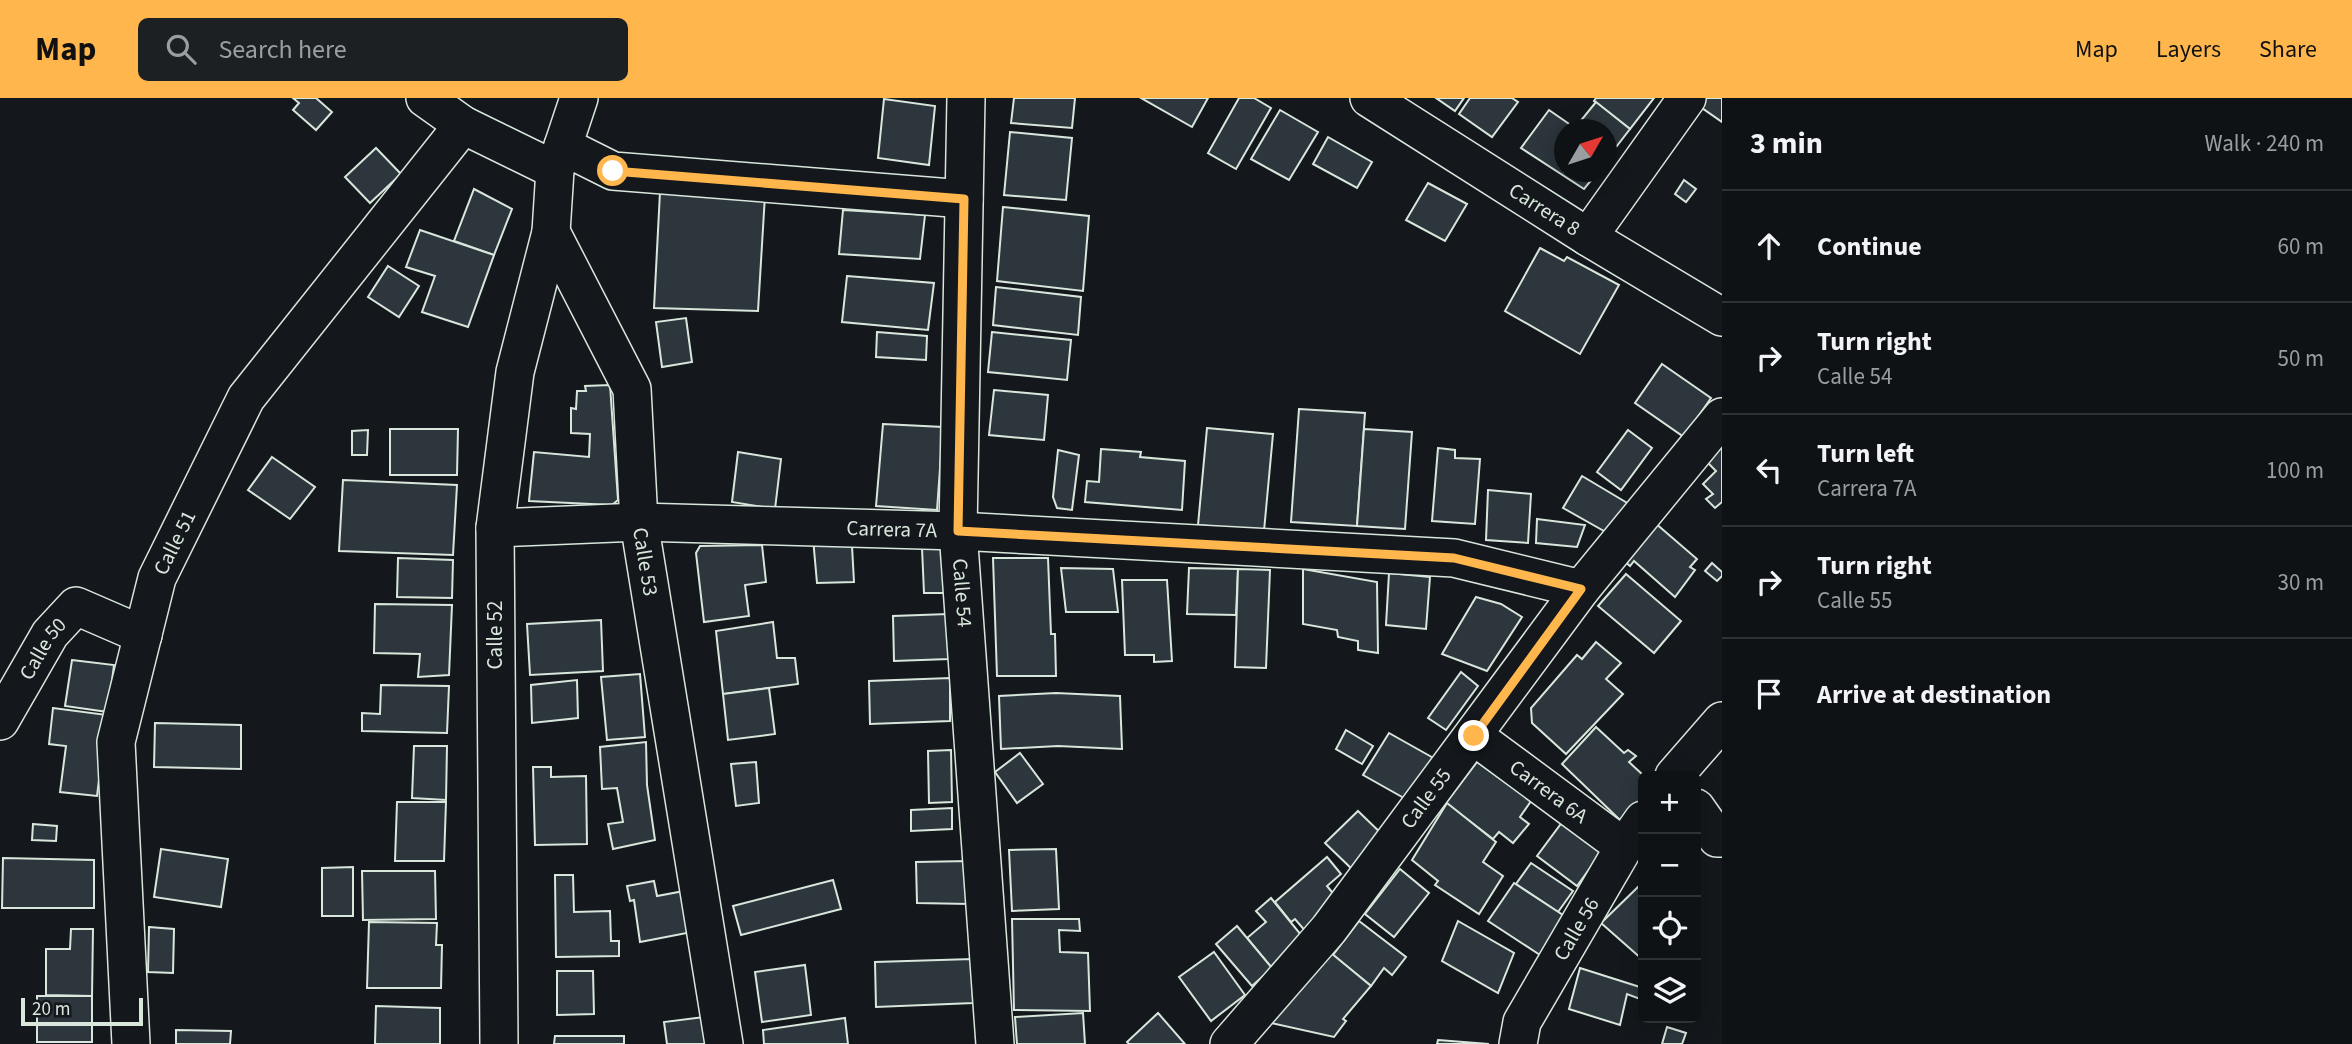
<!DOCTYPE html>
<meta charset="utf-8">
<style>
:root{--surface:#0f1215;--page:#1d2022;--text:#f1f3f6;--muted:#9b9ea0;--line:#2f3234;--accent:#ffb74d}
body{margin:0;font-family:"Source Sans 3",sans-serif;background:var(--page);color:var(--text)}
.controls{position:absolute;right:21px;bottom:21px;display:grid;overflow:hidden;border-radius:10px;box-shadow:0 4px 18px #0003}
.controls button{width:63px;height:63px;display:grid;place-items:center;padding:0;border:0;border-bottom:2px solid var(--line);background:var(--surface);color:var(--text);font:35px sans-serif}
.compass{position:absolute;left:1554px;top:21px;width:63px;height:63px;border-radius:50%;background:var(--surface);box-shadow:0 4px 18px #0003;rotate:51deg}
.scale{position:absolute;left:21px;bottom:18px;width:122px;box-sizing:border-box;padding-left:7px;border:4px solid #d8e6dc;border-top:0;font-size:19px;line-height:24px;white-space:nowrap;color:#d8e6dc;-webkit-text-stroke:5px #14181c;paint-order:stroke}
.stop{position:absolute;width:21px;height:21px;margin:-16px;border:5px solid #ffb74d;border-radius:50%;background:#fff}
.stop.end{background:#ffb74d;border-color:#fff;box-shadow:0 2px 7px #0008}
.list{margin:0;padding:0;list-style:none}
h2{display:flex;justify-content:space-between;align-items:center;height:91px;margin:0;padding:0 28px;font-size:30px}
h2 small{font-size:23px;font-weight:400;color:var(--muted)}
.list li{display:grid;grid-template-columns:46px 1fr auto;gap:21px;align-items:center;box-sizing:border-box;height:112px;padding:0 28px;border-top:2px solid var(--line)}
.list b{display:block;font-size:26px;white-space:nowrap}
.list p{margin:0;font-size:23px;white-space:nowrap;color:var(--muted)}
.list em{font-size:23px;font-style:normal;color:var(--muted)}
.icon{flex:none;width:38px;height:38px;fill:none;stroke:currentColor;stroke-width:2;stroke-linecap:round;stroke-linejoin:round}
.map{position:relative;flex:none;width:1722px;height:946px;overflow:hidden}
header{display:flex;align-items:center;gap:42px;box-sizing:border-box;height:98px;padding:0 35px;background:var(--accent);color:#111}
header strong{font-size:33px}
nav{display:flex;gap:38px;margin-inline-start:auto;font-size:24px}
.search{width:490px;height:63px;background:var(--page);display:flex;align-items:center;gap:18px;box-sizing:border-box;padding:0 24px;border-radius:10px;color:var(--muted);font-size:26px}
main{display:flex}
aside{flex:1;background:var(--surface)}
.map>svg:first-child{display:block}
</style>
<header>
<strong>Map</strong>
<div class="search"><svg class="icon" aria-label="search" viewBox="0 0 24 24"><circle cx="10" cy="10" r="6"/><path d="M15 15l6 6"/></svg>Search here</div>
<nav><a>Map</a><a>Layers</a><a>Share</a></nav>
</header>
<main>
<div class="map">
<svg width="1722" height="946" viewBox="0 0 1722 946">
<rect width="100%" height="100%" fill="#14181c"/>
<g fill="#2c363c" stroke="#d8e6dc" stroke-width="2">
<path d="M293,0h23l16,14 -16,18 -23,-20 6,-7z"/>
<path d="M1014,0h61l-3,30 -61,-5z"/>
<path d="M1141,0h67l-16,29z"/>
<path d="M1239,0h15l17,10 -35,61 -28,-16z"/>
<path d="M1436,0h28l-9,13z"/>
<path d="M1470,0h42l6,4 -26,35 -33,-23z"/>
<path d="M1596,0h58l-24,31 -36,-28z"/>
<path d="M1695,0h27v24l-30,-21z"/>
<path d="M884,1l51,7 -6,59 -51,-7z"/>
<path d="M1596,4l34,27 -24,31v-30h-42v42h34l-14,17 -63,-41 28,-38 26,18z"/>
<path d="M1280,12l38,22 -29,48 -38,-21z"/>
<path d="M1010,34l62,6 -6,62 -62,-5z"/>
<path d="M1328,39l44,25 -15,26 -44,-24z"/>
<path d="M376,50l25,26 -31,29 -25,-26z"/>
<path d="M1684,82l12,9 -10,13 -11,-8z"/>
<path d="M1428,85l39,21 -22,37 -39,-21z"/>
<path d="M474,91l38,20 -18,46 -40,-14z"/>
<path d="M660,94l105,3 -7,116 -104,-3z"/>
<path d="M1003,109l86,9 -6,75 -86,-10z"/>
<path d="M843,112l82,5 -5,44 -81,-5z"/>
<path d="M420,132l74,25 -26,72 -46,-15 13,-36 -29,-9z"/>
<path d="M1540,150l24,13 3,-4 52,28 -39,69 -75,-43z"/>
<path d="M388,168l31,20 -20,31 -31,-20z"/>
<path d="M847,178l87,7 -6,47 -86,-8z"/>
<path d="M996,189l85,10 -3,38 -85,-10z"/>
<path d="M686,220l6,44 -30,5 -6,-45z"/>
<path d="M877,234l50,4 -1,24 -50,-3z"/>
<path d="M992,234l79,8 -4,40 -79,-8z"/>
<path d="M1662,266l49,34 -27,39 -49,-34z"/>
<path d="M610,287l8,115 -6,5 -83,-4 5,-49 55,5 1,-23 -19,-1v-25l5,1 1,-18h9l-1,-5z"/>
<path d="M994,292l54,5 -4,45 -55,-5z"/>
<path d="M1299,311l66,4 -8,113 -66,-4z"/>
<path d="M883,326l60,3 -6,83 -61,-4z"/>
<path d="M1207,330l66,6 -9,97 -66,-6z"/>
<path d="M390,331h68l-1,46h-67z"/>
<path d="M1364,331l48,3 -7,97 -48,-3z"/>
<path d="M368,332l-1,25h-15v-24z"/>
<path d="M1628,332l24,18 -31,42 -24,-18z"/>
<path d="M1722,348v56l-7,6 -9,-9 7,-5 -10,-10 13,-13 -9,-9z"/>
<path d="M1438,350l17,2v8l25,1 -5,65 -43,-3z"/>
<path d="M1101,351l40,3 -1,5 45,4 -3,49 -97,-8 2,-21 12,1z"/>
<path d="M1058,352l21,5 -7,55 -15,-2 -4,-11z"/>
<path d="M738,354l43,7 -6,50 -43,-7z"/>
<path d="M272,359l43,30 -25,32 -42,-29z"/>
<path d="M1582,378l47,28 -18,31 -48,-27z"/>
<path d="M343,382l114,5 -4,70 -114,-4z"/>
<path d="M1488,392l43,4 -3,49 -42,-3z"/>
<path d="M1537,421l48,6 -8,22 -41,-4z"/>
<path d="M1654,424l43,37 -7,8 5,3 -20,27 -41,-36 -4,5 -7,-6z"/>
<path d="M813,440l39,8 2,36 -37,1z"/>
<path d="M762,447l4,37 -21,3 4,31 -45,6 -8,-69 4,-7z"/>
<path d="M922,450h23l2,45h-23z"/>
<path d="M398,460l55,2 -1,38 -55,-1z"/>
<path d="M993,460h55l3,76h4l1,42h-59z"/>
<path d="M1712,465l10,9v4l-5,5 -12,-10z"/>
<path d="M1061,470l52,1 5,43h-52z"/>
<path d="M1189,470l49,1 -2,46 -49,-1z"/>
<path d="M1238,471l32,1 -4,98 -31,-1z"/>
<path d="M1303,471l74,13 1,71 -20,-3v-9l-20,-4 -1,-7 -34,-6z"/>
<path d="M1389,475l41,4 -4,52 -40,-4z"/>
<path d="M1626,476l55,47 -27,32 -56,-47z"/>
<path d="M1122,482h45l5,81 -18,1v-7h-29z"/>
<path d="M1476,499l25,7 21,13 -35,54 -45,-17z"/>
<path d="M375,506l77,1 -3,70 -31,2 2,-23 -46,-1z"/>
<path d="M948,516l1,45 -55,2 -1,-45z"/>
<path d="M601,522l2,51 -73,4 -3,-51z"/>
<path d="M773,524l4,36h18l3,26 -75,10 -7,-63z"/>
<path d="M1596,544l25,21 -15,16 17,15 -57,60 -34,-31 -1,-15 46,-53 5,4z"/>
<path d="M72,562l42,5 -6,47 -43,-6z"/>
<path d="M1461,574l17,14 -32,44 -18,-12z"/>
<path d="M640,576l5,63 -38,3 -6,-63z"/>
<path d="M950,580v43l-80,3 -1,-43z"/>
<path d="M577,582l1,38 -46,5 -1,-38z"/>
<path d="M381,587l68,1 -2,47 -85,-2v-18l18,1z"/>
<path d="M769,590l6,46 -47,6 -5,-46z"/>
<path d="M1056,595l64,3 2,53 -64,-3 -57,3 -2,-53z"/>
<path d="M53,610l54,7 -10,81 -37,-4 6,-46 -17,-2z"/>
<path d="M155,625l86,2v44l-87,-2z"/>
<path d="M1596,629l28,26 4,-3 8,6 -7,6 15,14 -1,21 -22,24 -59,-57z"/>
<path d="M1346,632l27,16 -11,18 -26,-15z"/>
<path d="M1389,635l48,27 -26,42 -48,-27z"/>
<path d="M646,644l1,43 8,55 -42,9 -5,-25 15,-2 -6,-34 -15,1 -2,-42z"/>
<path d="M414,648h33l-1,54 -34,-2z"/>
<path d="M951,652l1,52 -23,1 -1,-52z"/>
<path d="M1020,655l23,31 -26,19 -22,-31z"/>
<path d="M756,664l3,41 -23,3 -5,-42z"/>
<path d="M1477,664l43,31 18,-2 -18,26 9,7 -16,19 -14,-11 -6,7 -47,-36z"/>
<path d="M533,669h18v10l35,-1 1,68 -52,1z"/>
<path d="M397,704h49l-2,59h-49z"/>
<path d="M1447,705l49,39 -13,20 20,14 -24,38 -44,-29 3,-4 -26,-21z"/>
<path d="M952,710v21l-41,2v-21z"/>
<path d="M1358,713l30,29 -33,32 -30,-29z"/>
<path d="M1566,719l40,29 -29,40 -40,-30z"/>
<path d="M33,726l24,2 -1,15 -24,-1z"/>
<path d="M161,751l67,10 -7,48 -67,-10z"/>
<path d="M1056,751l3,60 -47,2 -3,-61z"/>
<path d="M1327,759l14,17 -14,12 14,17 -34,30 -12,-14 -4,3 -16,-20z"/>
<path d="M3,760l91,2v48h-92z"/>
<path d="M969,763l1,43 -53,-1 -1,-41z"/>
<path d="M1531,765l42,28 -15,21 -42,-28z"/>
<path d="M353,769v49h-31v-48z"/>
<path d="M1400,771l29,24 -35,44 -29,-23z"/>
<path d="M362,773h73l1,48 -73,1z"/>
<path d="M555,777h18l1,37 36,-1 1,30h8v15l-63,1z"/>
<path d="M833,782l8,29 -100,26 -8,-29z"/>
<path d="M654,783l3,15 27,-5 8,41 -52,10 -6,-42 -4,1 -3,-15z"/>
<path d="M1514,785l52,34 -26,38 -52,-34z"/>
<path d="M1638,789l5,5v68l-42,-37z"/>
<path d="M1271,800l35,43 -34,27 -25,-30 19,-16 -10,-11z"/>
<path d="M1012,821h67l1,12 -21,-1 1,22 28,1 2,58 -76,-1z"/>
<path d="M1359,823l47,36 -14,18 -8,-7 -13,18 -38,-31z"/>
<path d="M1458,823l56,32 -16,40 -56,-32z"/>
<path d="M369,824l68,1 -1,22h6l-1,43h-74z"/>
<path d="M1237,828l35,42 -20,18 -36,-42z"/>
<path d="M149,829l25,2 -1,44 -25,-1z"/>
<path d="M71,831h22l-1,67 -46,-1v-46h24z"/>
<path d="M1214,854l31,43 -34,26 -32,-44z"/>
<path d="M1331,855l40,33 -28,33 3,2 -12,16 -63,-14z"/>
<path d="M972,861l1,44 -97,4 -1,-45z"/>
<path d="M805,867l6,50 -49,7 -7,-50z"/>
<path d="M1580,870l63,20 -3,11 -13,-5 -7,31 -51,-16z"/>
<path d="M557,873h36l1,43 -37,1z"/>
<rect x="37" y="898" width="55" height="46"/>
<path d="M376,908l64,2v36h-65z"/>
<path d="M1083,915l2,31h-68l-2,-27z"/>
<path d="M1158,915l27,31h-56l-2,-2z"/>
<path d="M704,919l4,27h-41l-3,-22z"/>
<path d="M845,920l3,26h-84l-1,-14z"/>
<path d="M1667,929l19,6 -4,11h-20z"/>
<path d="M176,932l55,1 -1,13h-54z"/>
<path d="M555,938h69v8h-70z"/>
<path d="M1438,942l51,4h-52z"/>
</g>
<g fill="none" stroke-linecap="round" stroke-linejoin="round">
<defs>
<g id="minor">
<path d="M425,0l38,27 92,45"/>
<path id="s1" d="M966,0l-8,433 37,513"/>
<path id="s2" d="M1369,0l219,139 134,80"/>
<path d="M563,48l50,25 351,28"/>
<path id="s3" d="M551,134l81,157 7,133 85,522"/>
<path d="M1588,139l99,-139"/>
<path id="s4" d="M495,430l144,-6 319,9 496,27 127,31"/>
<path id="s5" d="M0,623l50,-87 26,-28 67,29"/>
<path id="s6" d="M1474,638l150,111"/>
<path d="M1674,678l48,-55"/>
<path d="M1696,710l21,30h5"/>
<path id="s7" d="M131,946l-15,-302 41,-164 89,-180 217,-273"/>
<path d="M499,946l-4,-516 20,-156 36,-140 4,-62 24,-72"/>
<path id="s8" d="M1229,946l100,-115 252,-340 141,-172"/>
<path id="s9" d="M1518,946l4,-22 102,-175 19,-27"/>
</g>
</defs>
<use href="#minor" stroke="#d8e6dc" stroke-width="40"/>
<use href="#minor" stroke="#14181c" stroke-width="37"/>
</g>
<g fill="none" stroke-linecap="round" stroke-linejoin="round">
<path stroke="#ffb74d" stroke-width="9" d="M613,73l351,28 -6,332 496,27 127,31 -107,147"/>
</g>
<g text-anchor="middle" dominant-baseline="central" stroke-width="5" stroke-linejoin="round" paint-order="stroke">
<g font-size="21" fill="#d8e6dc" stroke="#14181c">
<text stroke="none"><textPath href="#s2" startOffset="208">Carrera 8</textPath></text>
<text stroke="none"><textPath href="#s4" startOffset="397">Carrera 7A</textPath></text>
<text stroke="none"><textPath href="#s7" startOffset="511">Calle 51</textPath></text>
<text stroke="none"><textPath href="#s3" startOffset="350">Calle 53</textPath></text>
<text stroke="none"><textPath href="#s1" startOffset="495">Calle 54</textPath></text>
<text transform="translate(495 537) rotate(-90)">Calle 52</text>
<text stroke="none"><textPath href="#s5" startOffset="84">Calle 50</textPath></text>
<text stroke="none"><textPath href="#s6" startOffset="93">Carrera 6A</textPath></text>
<text stroke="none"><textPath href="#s8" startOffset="315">Calle 55</textPath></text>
<text stroke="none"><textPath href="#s9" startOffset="130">Calle 56</textPath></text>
</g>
</g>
</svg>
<div class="controls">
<button>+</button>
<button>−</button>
<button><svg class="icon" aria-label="locate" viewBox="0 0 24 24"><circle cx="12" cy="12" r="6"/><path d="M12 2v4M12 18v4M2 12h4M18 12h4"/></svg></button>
<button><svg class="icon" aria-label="layers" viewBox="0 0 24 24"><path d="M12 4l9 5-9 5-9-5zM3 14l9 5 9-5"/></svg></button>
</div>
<svg class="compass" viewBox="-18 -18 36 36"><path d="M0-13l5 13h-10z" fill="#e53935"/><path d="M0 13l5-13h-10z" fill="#9b9ea0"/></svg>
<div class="scale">20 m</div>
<div class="stop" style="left:613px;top:73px"></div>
<div class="stop end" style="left:1474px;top:638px"></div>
</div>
<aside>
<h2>3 min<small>Walk · 240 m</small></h2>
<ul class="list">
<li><svg class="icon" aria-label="ahead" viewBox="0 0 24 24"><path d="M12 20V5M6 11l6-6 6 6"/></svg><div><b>Continue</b></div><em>60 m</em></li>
<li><svg class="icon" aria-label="right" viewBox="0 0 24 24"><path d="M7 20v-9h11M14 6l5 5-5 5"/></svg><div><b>Turn right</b><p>Calle 54</p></div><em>50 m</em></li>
<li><svg class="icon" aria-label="left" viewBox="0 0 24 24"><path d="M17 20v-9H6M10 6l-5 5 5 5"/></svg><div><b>Turn left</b><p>Carrera 7A</p></div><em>100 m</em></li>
<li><svg class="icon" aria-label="right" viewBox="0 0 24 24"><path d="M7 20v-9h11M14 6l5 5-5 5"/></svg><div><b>Turn right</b><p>Calle 55</p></div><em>30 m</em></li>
<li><svg class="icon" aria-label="arrive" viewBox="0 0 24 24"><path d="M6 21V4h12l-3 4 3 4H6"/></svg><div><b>Arrive at destination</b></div></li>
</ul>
</aside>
</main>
